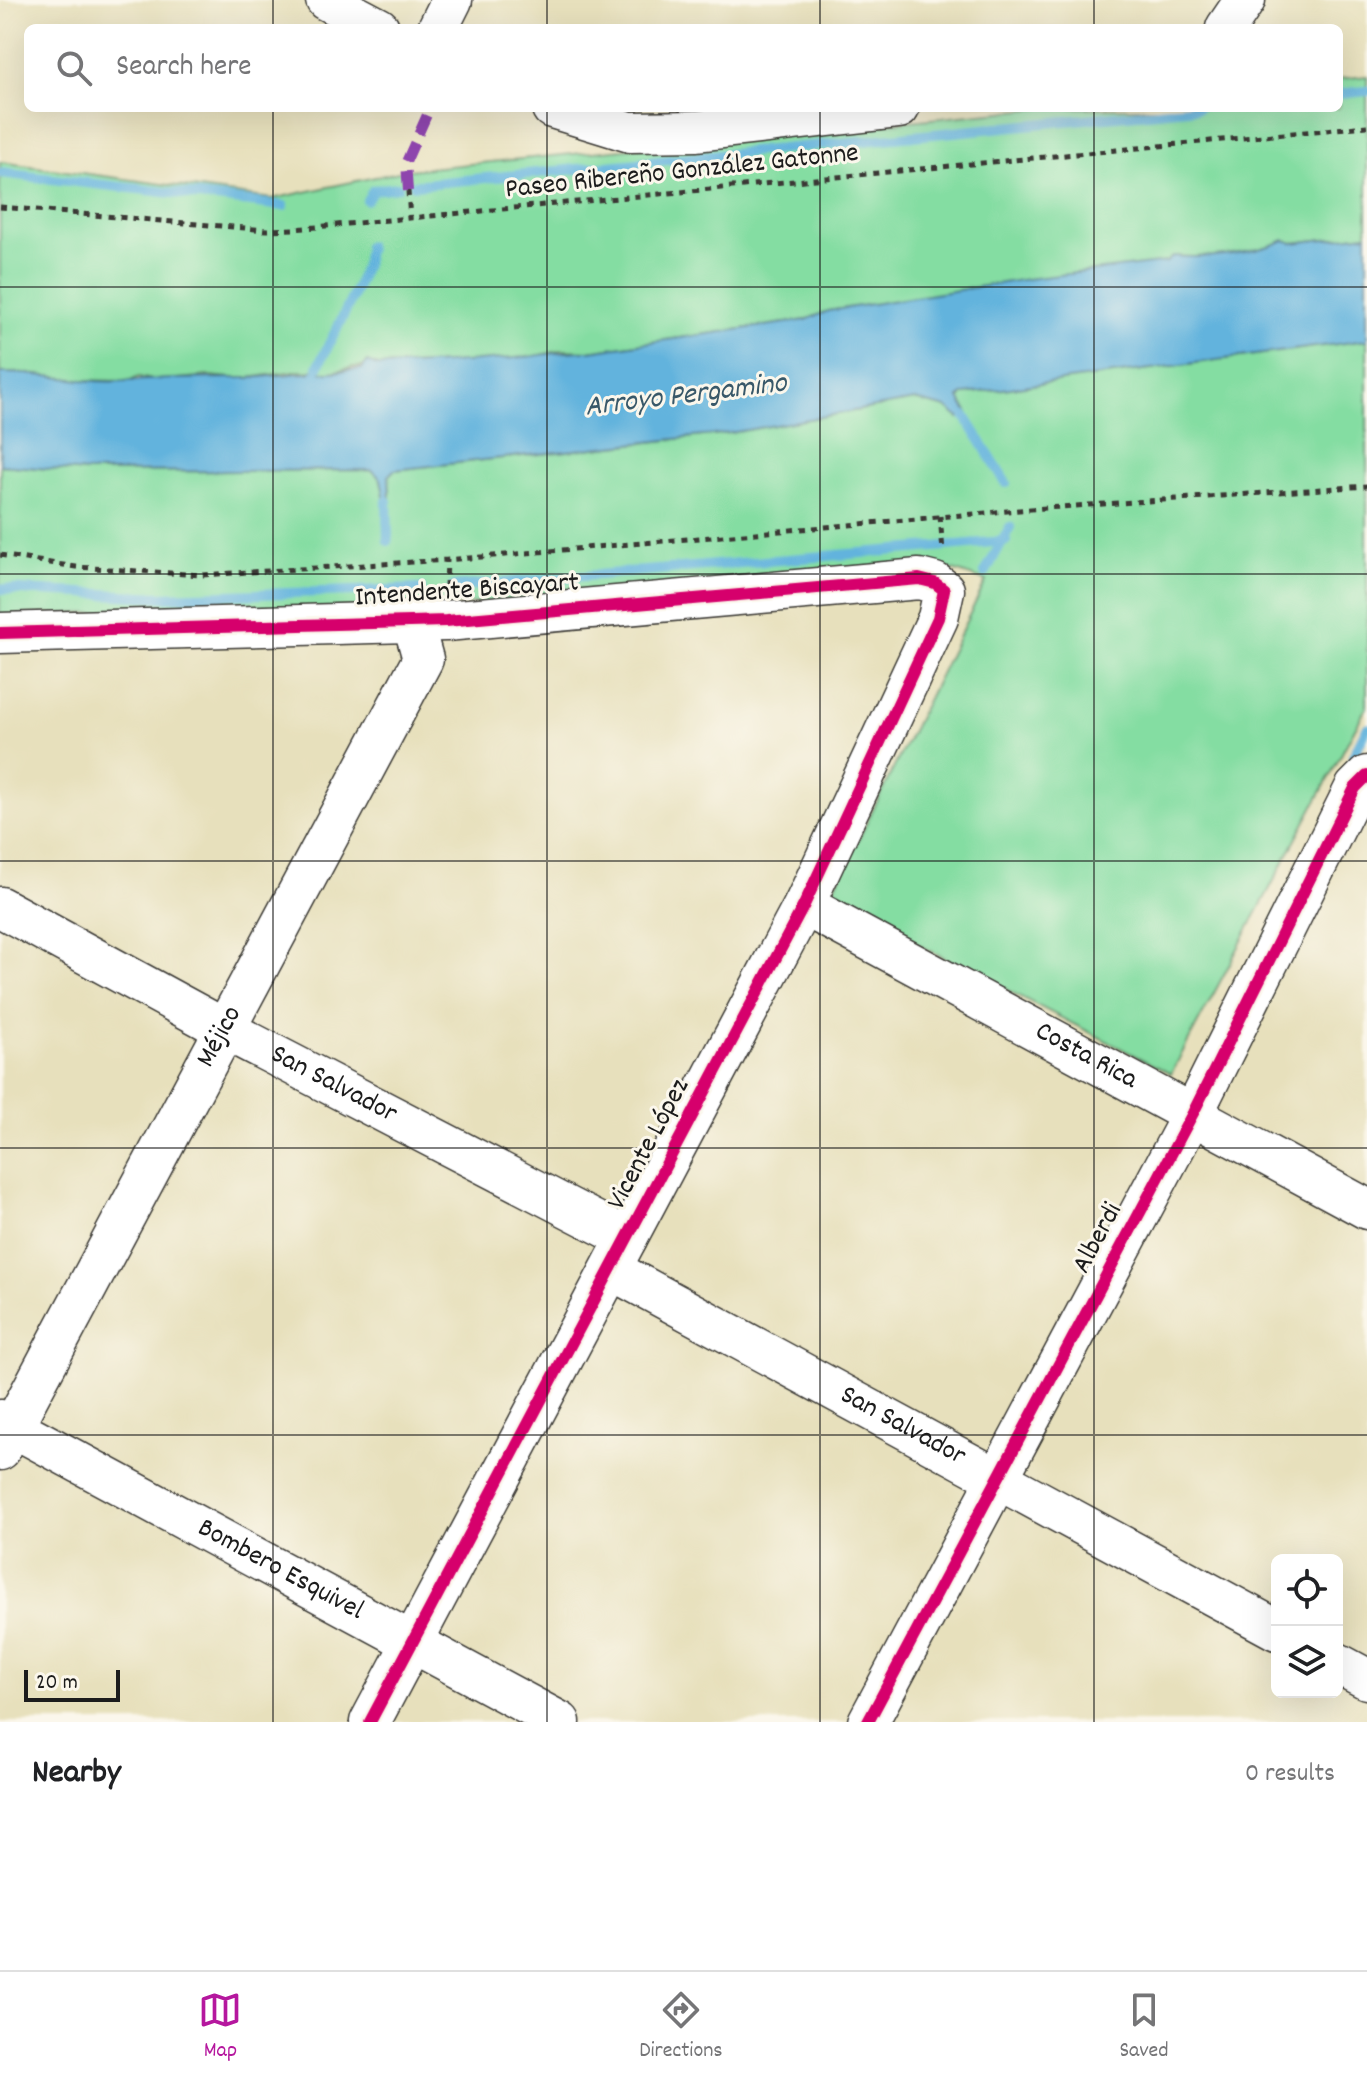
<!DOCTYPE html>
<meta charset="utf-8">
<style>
:root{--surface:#fff;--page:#f6f6f6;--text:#202124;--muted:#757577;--line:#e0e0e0;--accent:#b5179e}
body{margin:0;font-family:Dekko,sans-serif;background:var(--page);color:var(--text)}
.controls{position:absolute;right:24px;bottom:24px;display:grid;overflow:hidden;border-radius:12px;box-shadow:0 8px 32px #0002}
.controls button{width:72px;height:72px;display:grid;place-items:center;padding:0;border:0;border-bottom:2px solid var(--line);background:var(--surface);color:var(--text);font:40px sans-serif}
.scale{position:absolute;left:24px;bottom:20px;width:96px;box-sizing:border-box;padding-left:8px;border:4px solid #1c1c1c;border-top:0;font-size:22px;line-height:28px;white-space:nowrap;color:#1c1c1c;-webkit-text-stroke:6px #fbf7ec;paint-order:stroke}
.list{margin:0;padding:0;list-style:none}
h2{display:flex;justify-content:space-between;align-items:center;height:104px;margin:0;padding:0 32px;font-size:34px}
h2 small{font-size:26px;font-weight:400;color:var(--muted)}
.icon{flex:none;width:44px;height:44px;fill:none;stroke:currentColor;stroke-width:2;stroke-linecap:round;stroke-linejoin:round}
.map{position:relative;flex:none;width:1367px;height:1722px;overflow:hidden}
.search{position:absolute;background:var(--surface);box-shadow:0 8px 32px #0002;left:24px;right:24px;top:24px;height:88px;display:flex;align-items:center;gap:20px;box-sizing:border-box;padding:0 28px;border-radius:12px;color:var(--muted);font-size:30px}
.sheet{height:248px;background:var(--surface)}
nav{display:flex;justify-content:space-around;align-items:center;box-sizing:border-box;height:112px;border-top:2px solid var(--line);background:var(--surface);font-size:22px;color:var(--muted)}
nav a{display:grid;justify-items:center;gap:4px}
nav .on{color:var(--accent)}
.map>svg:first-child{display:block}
</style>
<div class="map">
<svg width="1367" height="1722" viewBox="0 0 1367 1722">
<rect width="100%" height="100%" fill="#fbf7ec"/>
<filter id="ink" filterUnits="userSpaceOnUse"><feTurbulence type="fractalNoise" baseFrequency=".0125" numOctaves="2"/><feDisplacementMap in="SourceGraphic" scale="16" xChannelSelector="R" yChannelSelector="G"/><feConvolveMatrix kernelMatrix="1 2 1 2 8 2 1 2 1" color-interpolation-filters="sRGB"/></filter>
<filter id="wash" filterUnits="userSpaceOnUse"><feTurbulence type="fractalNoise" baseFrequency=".006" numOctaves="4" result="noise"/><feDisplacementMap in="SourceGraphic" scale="32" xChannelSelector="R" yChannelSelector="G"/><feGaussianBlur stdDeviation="1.8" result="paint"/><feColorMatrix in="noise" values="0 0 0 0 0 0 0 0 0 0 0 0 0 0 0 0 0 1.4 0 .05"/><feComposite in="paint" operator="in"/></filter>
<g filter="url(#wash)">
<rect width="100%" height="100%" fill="#e7e0bc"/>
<g fill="#84dda2" stroke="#507c5f" stroke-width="2">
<path d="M1367,76v158l-74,9 -8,-2c-32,13 -77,18 -112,15l-5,6 -340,49 -22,9 -217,31 -27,-1 -29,7 -71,6 -109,4 -21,5 -38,-1 -51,8 -34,-3 -51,5 -19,-4 -12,4 -57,-1 -46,-7h-24v-211l272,37 136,-29 635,-62h296v-29z"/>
<path d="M1367,340v366l-196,368 -342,-175 157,-318 -51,-17 -493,42 -442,9v-150l88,7 285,-2 8,9 4,21 5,1 -1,-26 5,-5 336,-37 185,-33 32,8 18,-14z"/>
</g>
<path fill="#62b3dd" stroke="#3f687c" stroke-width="2" d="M1367,234v106l-402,54 -6,4 9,15 -9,5 -12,-10 -32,-8 -185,33 -336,37 -5,5 1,27 -5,-2 -4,-21 -9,-9 -284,2 -88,-7v-92c42,-1 82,11 124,8 38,-2 78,-3 117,-3 23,0 46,-5 68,-5l7,-6 5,5c15,1 28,-3 41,-3l5,-7 11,4c46,-1 91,-4 137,-8 26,-2 48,-8 74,-7l217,-31 22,-9 199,-32 140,-17 6,-6c34,3 81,-2 112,-16l8,3z"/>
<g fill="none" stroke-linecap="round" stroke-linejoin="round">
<g stroke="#62b3dd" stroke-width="10">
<path d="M1339,94l28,-3"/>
<path d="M0,173l284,33"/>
<path d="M414,185l784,-77"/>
<path d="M367,200l6,-10 25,-3"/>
<path d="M318,367c14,-32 49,-89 50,-121"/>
<path d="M965,416l41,67"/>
<path d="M387,501l1,40"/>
<path d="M985,573l25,-46"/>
<path d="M453,587l553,-46"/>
<path d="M0,589l161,8 260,-8"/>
<path d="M1353,756l14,-28"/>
</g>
</g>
</g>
<g filter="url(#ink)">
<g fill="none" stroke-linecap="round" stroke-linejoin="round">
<defs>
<g id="minor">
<path d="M326,0l53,28"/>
<path d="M438,28l14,-28"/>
<path d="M1226,28l19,-28"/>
<path d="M552,108l78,24 67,-1 202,-23"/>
<path d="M0,633l446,-12 473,-42 16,4 9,7 -6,28 -134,287 -434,817"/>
<path id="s1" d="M804,905l563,304"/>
<path id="s2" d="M0,907l226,123 401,208"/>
<path id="s3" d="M612,1270l665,360"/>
<path id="s4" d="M0,1420l560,302"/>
<path id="s5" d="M0,1450l423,-791 -10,-36"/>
<path d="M1337,1663l30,16"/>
<path d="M868,1722l325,-609 162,-325 12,-12"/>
</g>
</defs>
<use href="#minor" stroke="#3a3934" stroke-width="43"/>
<g stroke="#3a3934" stroke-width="5" stroke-dasharray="6 6" stroke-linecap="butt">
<path d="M408,191l2,28"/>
<path d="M0,207l267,23 28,-1 1072,-103"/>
<path d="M940,516l3,35"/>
<path d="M0,555l76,12 125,8 246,-15 584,-51 336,-23"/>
<path d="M446,587l1,-27"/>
</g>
<use href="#minor" stroke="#fff" stroke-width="40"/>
<path stroke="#8e44ad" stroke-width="10" stroke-dasharray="20 10" stroke-linecap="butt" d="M408,191l-2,-29 24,-54"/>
<defs>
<g id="cycleway">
<path d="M0,633l446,-12 473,-42 16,4 9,7 -6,28 -134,287 -434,817"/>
<path d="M868,1722l325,-609 162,-325 12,-12"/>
</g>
</defs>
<use href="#cycleway" stroke="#fbf7ec" stroke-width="17"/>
<use href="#cycleway" stroke="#d6006c" stroke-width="12"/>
</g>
</g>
<path fill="none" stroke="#1c1c1c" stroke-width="2" stroke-opacity="0.55" d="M273,0v28M547,0v28M820,0v28M1094,0v28M273,108v1614M547,108v1614M820,108v1614M1094,108v1614M0,287h1367M0,574h1367M0,861h1367M0,1148h1367M0,1435h1367"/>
<g text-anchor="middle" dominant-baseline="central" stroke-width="6" stroke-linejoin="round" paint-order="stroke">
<g font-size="28" fill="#1c1c1c" stroke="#fbf7ec">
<text transform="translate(682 173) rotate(-6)">Paseo Ribereño González Gatonne</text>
<text transform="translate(467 592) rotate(-4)">Intendente Biscayart</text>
<text stroke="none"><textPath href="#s5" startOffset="468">Méjico</textPath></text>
<text stroke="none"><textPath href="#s1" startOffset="320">Costa Rica</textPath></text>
<text stroke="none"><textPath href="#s2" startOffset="378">San Salvador</textPath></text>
<text transform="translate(650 1145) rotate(-62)">Vicente López</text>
<text transform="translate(1099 1239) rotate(-62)">Alberdi</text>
<text stroke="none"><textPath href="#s3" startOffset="330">San Salvador</textPath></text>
<text stroke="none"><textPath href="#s4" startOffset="318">Bombero Esquivel</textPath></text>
</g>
<g font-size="30" font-style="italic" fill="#385869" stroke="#fbf7ec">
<text transform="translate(686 397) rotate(-7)">Arroyo Pergamino</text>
</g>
</g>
</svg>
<div class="controls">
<button><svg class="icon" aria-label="locate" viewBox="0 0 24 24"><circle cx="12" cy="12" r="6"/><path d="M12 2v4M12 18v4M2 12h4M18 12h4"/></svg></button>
<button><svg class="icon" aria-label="layers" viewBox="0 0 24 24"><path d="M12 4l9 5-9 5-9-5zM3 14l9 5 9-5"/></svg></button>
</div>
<div class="scale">20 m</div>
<div class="search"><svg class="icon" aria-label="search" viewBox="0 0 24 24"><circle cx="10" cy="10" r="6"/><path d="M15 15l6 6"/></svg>Search here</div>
</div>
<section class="sheet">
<h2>Nearby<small>0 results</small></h2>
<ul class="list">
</ul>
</section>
<nav>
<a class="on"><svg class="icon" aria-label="map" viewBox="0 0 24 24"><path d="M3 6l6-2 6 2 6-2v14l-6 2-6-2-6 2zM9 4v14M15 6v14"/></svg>Map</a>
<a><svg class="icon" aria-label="directions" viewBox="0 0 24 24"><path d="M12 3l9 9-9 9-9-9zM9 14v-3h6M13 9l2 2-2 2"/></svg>Directions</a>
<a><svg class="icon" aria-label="saved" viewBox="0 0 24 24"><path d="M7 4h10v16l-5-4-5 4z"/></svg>Saved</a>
</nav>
